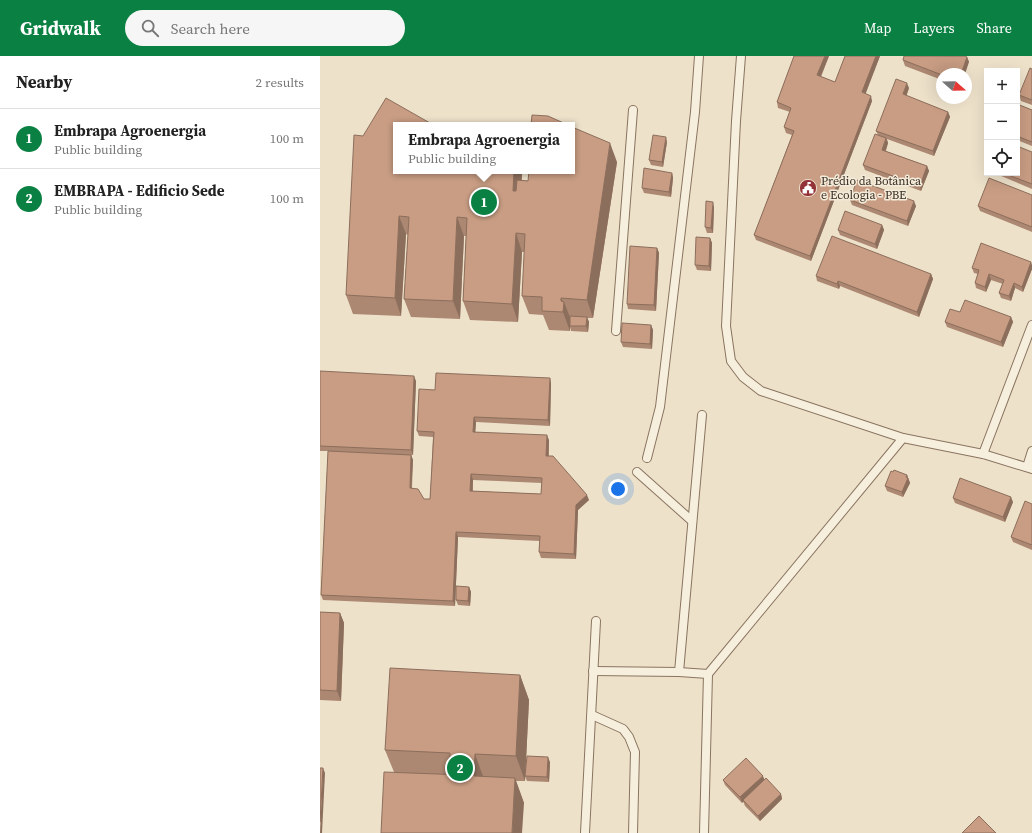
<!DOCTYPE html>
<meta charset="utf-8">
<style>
:root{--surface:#fff;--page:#f6f6f6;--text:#222;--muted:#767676;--line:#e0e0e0;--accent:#0b8043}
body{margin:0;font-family:"Source Serif 4",serif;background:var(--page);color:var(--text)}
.controls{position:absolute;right:12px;top:12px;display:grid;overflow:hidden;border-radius:0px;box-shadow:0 4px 16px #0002}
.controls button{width:36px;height:36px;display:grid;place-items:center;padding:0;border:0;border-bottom:1px solid var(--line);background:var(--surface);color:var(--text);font:20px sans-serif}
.compass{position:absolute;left:616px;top:12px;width:36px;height:36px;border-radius:50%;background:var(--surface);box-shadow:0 4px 16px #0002;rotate:110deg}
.you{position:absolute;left:298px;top:433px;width:14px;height:14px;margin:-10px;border:3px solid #fff;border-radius:50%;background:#1a73e8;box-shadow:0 0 0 6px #1a73e833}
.badge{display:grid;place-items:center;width:26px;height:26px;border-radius:50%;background:var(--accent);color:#fff;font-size:13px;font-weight:700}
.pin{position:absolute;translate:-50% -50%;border:2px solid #fff;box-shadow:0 1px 4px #0006}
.popup{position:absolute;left:73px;top:66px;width:182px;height:52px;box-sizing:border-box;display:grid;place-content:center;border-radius:0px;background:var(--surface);filter:drop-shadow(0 1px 3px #0005);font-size:13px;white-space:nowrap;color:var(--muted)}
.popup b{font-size:15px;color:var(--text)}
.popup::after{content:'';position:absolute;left:50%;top:100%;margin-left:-8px;border:8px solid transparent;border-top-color:var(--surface)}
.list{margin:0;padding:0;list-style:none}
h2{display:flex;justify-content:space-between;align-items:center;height:52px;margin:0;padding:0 16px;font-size:17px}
h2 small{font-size:13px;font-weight:400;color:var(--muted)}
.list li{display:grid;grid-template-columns:26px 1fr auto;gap:12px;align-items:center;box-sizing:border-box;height:60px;padding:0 16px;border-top:1px solid var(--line)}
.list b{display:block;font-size:15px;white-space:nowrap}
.list p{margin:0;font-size:13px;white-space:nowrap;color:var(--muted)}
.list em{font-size:13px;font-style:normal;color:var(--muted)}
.icon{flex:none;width:22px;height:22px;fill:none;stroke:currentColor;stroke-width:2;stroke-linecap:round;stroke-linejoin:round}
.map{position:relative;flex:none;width:712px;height:777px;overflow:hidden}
header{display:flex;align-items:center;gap:24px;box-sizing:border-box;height:56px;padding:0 20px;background:var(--accent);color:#fff}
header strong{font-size:19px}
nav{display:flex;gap:22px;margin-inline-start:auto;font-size:14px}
.search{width:280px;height:36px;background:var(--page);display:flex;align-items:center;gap:10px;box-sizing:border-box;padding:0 14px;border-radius:22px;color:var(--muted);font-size:15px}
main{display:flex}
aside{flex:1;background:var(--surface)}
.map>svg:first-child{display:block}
</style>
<header>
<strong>Gridwalk</strong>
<div class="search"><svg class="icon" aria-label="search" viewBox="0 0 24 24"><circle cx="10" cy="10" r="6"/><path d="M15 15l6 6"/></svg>Search here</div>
<nav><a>Map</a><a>Layers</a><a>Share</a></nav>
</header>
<main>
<aside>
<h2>Nearby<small>2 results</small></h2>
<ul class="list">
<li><span class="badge">1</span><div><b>Embrapa Agroenergia</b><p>Public building</p></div><em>100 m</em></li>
<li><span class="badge">2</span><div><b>EMBRAPA - Edificio Sede</b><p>Public building</p></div><em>100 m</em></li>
</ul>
</aside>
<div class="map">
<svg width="712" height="777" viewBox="0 0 712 777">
<rect width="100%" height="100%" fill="#ede1ca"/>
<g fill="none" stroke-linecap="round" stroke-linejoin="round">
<defs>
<g id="service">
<path d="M421,0l-5,65 -10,205 5,35 12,16 18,14 142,47"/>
<path d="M296,275l17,-221"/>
<path d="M663,398l49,-129"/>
<path d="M327,402l13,-51 35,-295 4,-56"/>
<path d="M707,411l5,-16"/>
<path d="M317,416l55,49"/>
<path d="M273,615l86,1 29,2"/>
<path d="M359,616l23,-257"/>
<path d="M272,659l31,14 6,8 6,15 -2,81"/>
<path d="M265,777l11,-212"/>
<path d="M384,777l4,-159 195,-236 80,16 49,15"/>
</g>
</defs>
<use href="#service" stroke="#89745f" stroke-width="10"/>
<use href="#service" stroke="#f7efde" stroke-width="8"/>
</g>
<g fill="#ac8771" fill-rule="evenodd">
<path d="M474,0h35l-8,21 14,5 10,-26h35l-15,38 7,7 -61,160 -55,-21 -2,-5 38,-100 -6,-2 -2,-6 6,-15 -12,-4 -1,-6z"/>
<path d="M647,1l2,5 -27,12v6l-37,-14 -2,-6z"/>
<path d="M712,13v36l-11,-4 -2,-6z"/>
<path d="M589,32l-3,8 42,16 2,5 -16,39 -47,-17 1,4 -2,8 41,15 2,5 -8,20 -56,-21 -2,-5 15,-30 -2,-4z"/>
<path d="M697,48l15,6v36l-15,-6z"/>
<path d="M347,86l-4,25 -12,-2 -2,-5z"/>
<path d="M712,96v37l-38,-16h-1h24z"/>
<path d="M297,106l-24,156h-6l2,4 -1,10 -17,-1 -1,-4v4l-21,-1 -6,-15 -14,-1 -7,-18 3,-44h-3l-4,70 -48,-2 -7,-19 3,-65h-2l-4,83 -49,-2 -7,-18 4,-64 -2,-1 -5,82 -48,-2 -7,-19 50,-124h126v9l6,1z"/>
<path d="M352,117l1,5 -2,19 -27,-4 -2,-5z"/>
<path d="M712,139v37l-52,-21 -2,-5z"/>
<path d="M530,144l66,6 -8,20 -56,-21z"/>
<path d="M394,151l-1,26h-6l-2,-6z"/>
<path d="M562,169l2,5 -7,19 -37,-14 -2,-5z"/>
<path d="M390,182l2,5 -1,28 -14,-1 -2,-5z"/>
<path d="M337,192l2,5 -3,58 -28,-2 -1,-5z"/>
<path d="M712,209v4l-9,23 -8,-4 -4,13 -10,-3 -2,-5 4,-9 -12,-4 -5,12 -10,-4 -1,-5 3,-9 -4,-1 -2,-5z"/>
<path d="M611,218l2,5 -14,38 -79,-31 -1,3 -22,-8 -1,-5z"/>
<path d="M640,256l51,5 2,5 -10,25 -56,-20 -2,-5z"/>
<path d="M331,269l2,5 -1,19 -29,-2 -2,-5z"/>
<path d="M0,315l96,10 -3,74h-2l2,5 -1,28 12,11h6l3,-62 -14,-1 -2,-5 18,-41 115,-12 1,6 -1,42 -74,-4 -1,10 74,8v16l40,44 -11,10 -2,49 -35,-1 -2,-6 1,-11 -82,-4 -3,69 -132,-6 -2,-5 7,-144h-8zM153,424l69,3 -1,11 -68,-3z"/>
<path d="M587,419l3,8 -7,14 -16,-6 -2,-5z"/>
<path d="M633,442l60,4 -8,20 -50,-19z"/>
<path d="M712,448v46l-19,-8 -2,-5z"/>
<path d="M149,531l2,5 -1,14 -12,-1 -2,-5z"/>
<path d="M0,556l20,1 4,10 -3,78 -21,-1z"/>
<path d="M200,619l9,25 -4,81h-9l8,22 -130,-31 -9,-22z"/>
<path d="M230,706l-1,20 -22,-1 -2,-5z"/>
<path d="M403,724h41l17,14 1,5 -22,22 -15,-15 -2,-5 -1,2 -17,-18z"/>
</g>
<g fill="#8c6e5c">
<path d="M505,0h4l-10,24 -2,-5z"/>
<path d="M556,0h4l-16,42 -2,-6z"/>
<path d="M647,1l2,5 -4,12h-4z"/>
<path d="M587,27l2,5 -4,12 -2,-6z"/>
<path d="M551,40l1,5 -61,160 -1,-5z"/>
<path d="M628,56l2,5 -16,39 -1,-5z"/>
<path d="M346,81l1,5 -4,25 -1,-5z"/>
<path d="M566,82l2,5 -4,12 -2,-5z"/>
<path d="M290,87l7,19 -24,156 -6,-18z"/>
<path d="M607,110l2,5 -8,20 -1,-5z"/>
<path d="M194,115h8l-2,38 -7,-18z"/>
<path d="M352,117l1,5 -2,19 -2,-5z"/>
<path d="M594,145l2,5 -8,20 -1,-5z"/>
<path d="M393,146l1,5 -1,26 -2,-5z"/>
<path d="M79,160l7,18 -5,82 -6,-18z"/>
<path d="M137,161l7,19 -4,83 -7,-18z"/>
<path d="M562,169l2,5 -7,19 -2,-5z"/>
<path d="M196,177l6,19 -4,70 -6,-18z"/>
<path d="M390,182l2,5 -1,28 -2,-5z"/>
<path d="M337,192l2,5 -3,58 -2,-6z"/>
<path d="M711,206l1,3v4l-9,23 -1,-5z"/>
<path d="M611,218l2,5 -14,38 -2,-5z"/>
<path d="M669,218l2,6 -5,12 -1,-5z"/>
<path d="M518,225l2,5 -1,3 -2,-5z"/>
<path d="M694,227l1,5 -4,13 -2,-5z"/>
<path d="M241,242l3,6v-2l7,18 -1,6v5l-7,-19 -2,-11z"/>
<path d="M267,261l2,5 -1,10 -2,-6z"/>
<path d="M691,261l2,5 -10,25 -2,-5z"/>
<path d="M331,269l2,5 -1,19 -2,-5z"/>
<path d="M94,320l2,5 -3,74 -2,-5z"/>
<path d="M230,322l1,6 -1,42 -2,-6z"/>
<path d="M154,361l2,5 -1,15 -2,-5z"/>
<path d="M227,379l2,5 -1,21 -2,-5z"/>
<path d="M91,399l2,5 -2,33 -1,-5z"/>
<path d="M151,418l2,6 -1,16 -2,-5z"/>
<path d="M587,419l3,8 -7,14 -1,-5z"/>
<path d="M267,439l2,5 -11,10 -2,49 -2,-5 2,-49z"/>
<path d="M691,441l2,5 -8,20 -2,-5z"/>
<path d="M136,476l2,5 -3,69 -2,-5z"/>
<path d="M149,531l2,5 -1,14 -2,-5z"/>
<path d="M20,557l4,10 -3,78 -4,-10z"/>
<path d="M200,619l9,25 -4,81 -9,-25z"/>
<path d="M155,698l9,25 -10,-3z"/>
<path d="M228,701l2,5 -1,20 -2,-5z"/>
<path d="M3,712l2,5 -3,60h-2z"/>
<path d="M443,720l2,5 -23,22 -2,-6z"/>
<path d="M195,722l9,25 -2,30h-10z"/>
<path d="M461,738l1,5 -22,22 -2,-5z"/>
</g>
<g fill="#c89d83" stroke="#8c6e5c" fill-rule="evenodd">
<path d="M474,0h31l-8,19 18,7 10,-26h31l-14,36 9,4 -61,160 -56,-21 40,-104 -10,-4 7,-19 -14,-6z"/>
<path d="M584,0h61l2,1 -6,17h-19v1l-39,-15z"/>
<path d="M710,12l2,1v31l-13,-5z"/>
<path d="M576,23l11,4 -4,11 45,18 -15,39 -57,-20z"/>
<path d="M66,42l44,25 30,2h-64v46h118l-1,20h3l1,-11 11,1 1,-10h43v-44l38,16 -23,157 -26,-2v3l3,1 -1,10 -21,-1v-14l-20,-1 3,-62 -9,-1 -4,71 -49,-3 4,-83 -10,-1 -4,84 -49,-2 5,-82 -10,-1 -4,82 -49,-3 8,-160 9,1z"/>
<path d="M697,48l15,6v32l-15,-6z"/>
<path d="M212,59l16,1 20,9h-37z"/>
<path d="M555,78l11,4 -4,12 45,16 -7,20 -57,-21z"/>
<path d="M333,79l13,2 -4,25 -13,-2z"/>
<path d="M697,90l15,6v32l-29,-11h14z"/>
<path d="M324,112l28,5 -3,19 -27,-4z"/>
<path d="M669,122l43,17v32l-54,-21z"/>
<path d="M537,124l57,21 -7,20 -57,-21z"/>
<path d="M386,145l7,1 -2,26 -6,-1z"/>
<path d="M525,155l37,14 -7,19 -37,-14z"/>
<path d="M512,180l99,38 -14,38 -79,-31 -1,3 -21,-8z"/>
<path d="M376,181l14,1 -1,28 -14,-1z"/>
<path d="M661,187l50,19 -9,25 -8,-4 -5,13 -10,-3 5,-13 -15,-6 -4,13 -10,-4 4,-13 -7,-2z"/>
<path d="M310,190l27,2 -3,57 -27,-1z"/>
<path d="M645,244l46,17 -10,25 -56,-20 5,-13 10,3z"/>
<path d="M250,260l17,1 -1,9h-16z"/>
<path d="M302,267l29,2 -1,19 -29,-2z"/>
<path d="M0,315l94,5 -3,74 -91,-4z"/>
<path d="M116,317l114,5 -2,42 -74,-3 -1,15 74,3 -1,21h7l34,39 -11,10 -2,49 -35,-2 1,-16 -84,-4 -3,69 -132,-6 7,-144 83,4 -1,33 8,1 6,10h6l4,-67 -17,-1 2,-42 16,1zM151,418l71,4 -1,16 -71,-3z"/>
<path d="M574,414l13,5 -1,2 2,1 -6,14 -17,-6 6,-15 2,1z"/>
<path d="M640,422l51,19 -8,20 -50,-19z"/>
<path d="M705,445l7,3v41l-21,-8z"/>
<path d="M136,530l13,1 -1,14 -12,-1z"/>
<path d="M0,556l20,1 -3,78 -17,-1z"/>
<path d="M70,612l130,7 -4,81 -41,-2 -1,22 41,2 -3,55h-131l3,-61 80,3v-3l-15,-1 1,-18 -65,-3z"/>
<path d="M207,700l21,1 -1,20 -22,-1z"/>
<path d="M426,702l17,18 -23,21 -17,-17z"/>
<path d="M0,712h3l-3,54z"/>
<path d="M446,722l15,16 -23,22 -15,-16z"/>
<path d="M659,760l17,17h-34z"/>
</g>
<defs>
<symbol id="civic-disc" viewBox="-11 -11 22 22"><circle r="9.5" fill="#943337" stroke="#f4ecda"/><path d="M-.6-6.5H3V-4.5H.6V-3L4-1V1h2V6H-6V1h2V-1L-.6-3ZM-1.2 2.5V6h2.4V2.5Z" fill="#fff"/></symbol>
</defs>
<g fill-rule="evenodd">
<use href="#civic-disc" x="478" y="122" width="20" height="20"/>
</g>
<g text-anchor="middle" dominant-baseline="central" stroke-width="3" stroke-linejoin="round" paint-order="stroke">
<g font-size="12" fill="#3a2d22" stroke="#f4ecda" text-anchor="start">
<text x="501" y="125">Prédio da Botânica<tspan x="501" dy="14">e Ecologia - PBE</tspan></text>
</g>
</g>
</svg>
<div class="controls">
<button>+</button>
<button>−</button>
<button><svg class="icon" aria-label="locate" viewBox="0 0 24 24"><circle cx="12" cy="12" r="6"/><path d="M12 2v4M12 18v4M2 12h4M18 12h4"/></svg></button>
</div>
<svg class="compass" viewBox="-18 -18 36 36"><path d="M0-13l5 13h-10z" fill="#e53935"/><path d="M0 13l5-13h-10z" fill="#767676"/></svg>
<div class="you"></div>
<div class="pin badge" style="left:164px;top:146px">1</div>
<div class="popup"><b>Embrapa Agroenergia</b>Public building</div>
<div class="pin badge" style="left:140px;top:712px">2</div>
</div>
</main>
